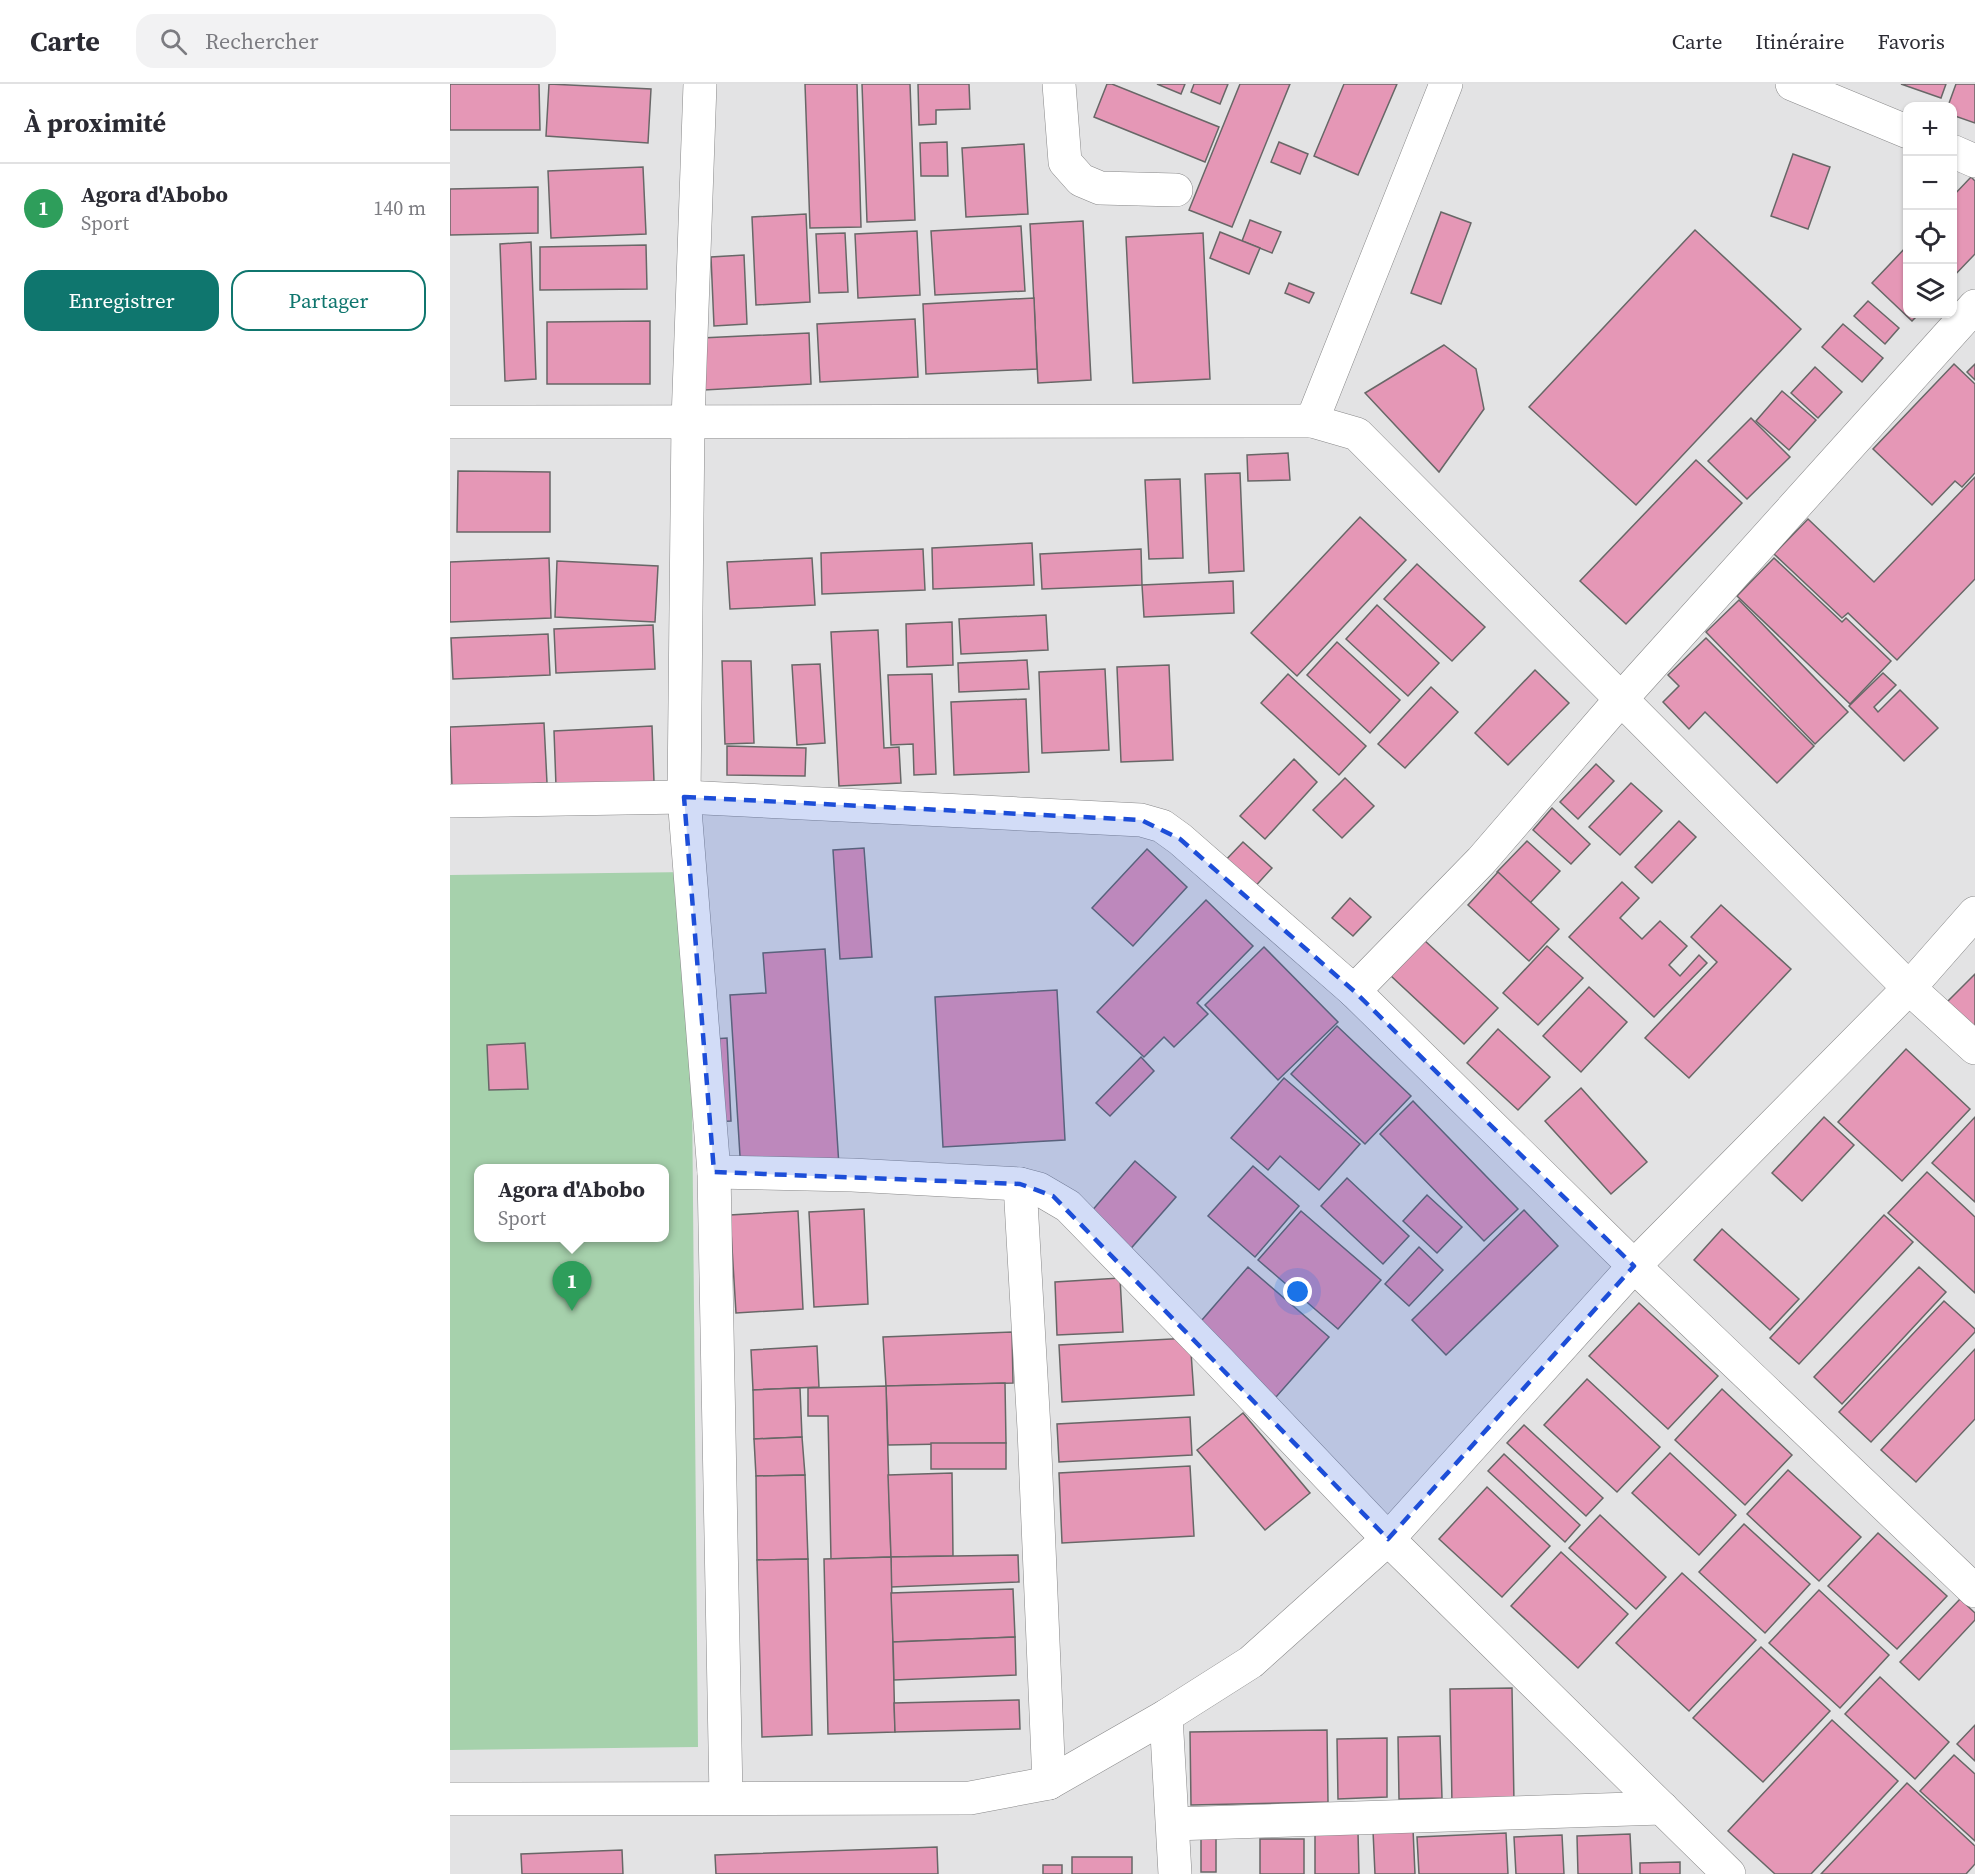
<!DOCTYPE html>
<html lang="fr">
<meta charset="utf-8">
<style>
:root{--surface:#fff;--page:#f2f2f3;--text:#2b2b33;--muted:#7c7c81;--line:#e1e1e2;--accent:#0f766e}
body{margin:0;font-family:"Source Serif 4",serif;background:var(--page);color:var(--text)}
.controls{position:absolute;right:18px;top:18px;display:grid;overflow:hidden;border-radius:12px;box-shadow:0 2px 4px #0004}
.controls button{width:54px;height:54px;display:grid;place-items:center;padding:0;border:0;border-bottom:2px solid var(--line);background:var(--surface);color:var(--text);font:30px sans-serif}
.you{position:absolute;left:848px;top:1208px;width:21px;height:21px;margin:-15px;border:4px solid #fff;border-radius:50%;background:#1a73e8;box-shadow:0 0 0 9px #1a73e833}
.badge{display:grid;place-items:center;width:39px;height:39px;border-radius:50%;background:var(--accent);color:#fff;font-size:20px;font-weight:700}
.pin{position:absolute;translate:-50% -50px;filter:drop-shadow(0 2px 3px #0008)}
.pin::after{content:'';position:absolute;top:32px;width:21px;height:18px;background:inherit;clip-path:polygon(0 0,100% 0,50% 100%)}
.popup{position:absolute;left:24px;top:1080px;width:195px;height:78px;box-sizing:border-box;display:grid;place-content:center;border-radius:12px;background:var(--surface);filter:drop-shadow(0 2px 4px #0005);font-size:20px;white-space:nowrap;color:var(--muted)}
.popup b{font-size:22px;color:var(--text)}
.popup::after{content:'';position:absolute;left:50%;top:100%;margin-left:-12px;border:12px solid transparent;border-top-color:var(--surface)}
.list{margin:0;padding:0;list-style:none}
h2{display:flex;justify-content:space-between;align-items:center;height:78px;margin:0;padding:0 24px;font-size:26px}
h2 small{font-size:20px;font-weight:400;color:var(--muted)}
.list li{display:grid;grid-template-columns:39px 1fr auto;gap:18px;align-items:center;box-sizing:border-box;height:90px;padding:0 24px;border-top:2px solid var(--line)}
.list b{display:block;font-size:22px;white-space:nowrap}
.list p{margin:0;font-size:20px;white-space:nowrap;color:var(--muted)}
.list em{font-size:20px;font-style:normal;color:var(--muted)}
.actions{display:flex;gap:12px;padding:18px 24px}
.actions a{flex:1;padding:14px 0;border:2px solid var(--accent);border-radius:18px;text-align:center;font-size:21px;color:var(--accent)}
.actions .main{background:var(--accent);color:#fff}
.icon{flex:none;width:33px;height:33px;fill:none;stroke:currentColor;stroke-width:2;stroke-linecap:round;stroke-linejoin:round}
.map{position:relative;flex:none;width:1525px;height:1790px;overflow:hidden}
header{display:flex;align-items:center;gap:36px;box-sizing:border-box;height:84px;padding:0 30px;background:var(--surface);border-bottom:2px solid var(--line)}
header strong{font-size:28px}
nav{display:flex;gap:33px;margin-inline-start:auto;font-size:21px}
.search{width:420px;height:54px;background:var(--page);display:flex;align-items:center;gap:15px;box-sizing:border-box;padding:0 21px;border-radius:18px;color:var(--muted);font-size:22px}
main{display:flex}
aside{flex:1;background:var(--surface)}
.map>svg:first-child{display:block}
</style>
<header>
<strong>Carte</strong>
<div class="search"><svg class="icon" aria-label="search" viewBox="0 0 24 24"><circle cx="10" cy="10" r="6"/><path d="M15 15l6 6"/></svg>Rechercher</div>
<nav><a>Carte</a><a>Itinéraire</a><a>Favoris</a></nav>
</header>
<main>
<aside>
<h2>À proximité<small></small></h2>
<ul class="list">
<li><span class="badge" style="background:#2e9e5b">1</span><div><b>Agora d'Abobo</b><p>Sport</p></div><em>140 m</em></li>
</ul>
<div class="actions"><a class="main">Enregistrer</a><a>Partager</a></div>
</aside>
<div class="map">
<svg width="1525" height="1790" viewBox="0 0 1525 1790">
<rect width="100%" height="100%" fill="#e3e3e4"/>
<path fill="#a6d1ac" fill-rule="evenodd" d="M240,788l8,875 -248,3v-875zM29,1084h186v70h-186z"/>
<g fill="#e597b6" stroke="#686767" stroke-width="1.5">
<path d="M0,0h89l1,46h-90z"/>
<path d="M99,0l102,5 -3,54 -102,-7z"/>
<path d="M355,0h52l4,143 -51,1z"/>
<path d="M412,0h48l5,136 -48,2z"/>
<path d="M468,0h51l1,25 -34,1v14l-17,1z"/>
<path d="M657,0h5l107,43 -14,35 -111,-45z"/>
<path d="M707,0h28l-4,10z"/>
<path d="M744,0h34l-8,20 -29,-12z"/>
<path d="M790,0h50l-58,143 -43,-17z"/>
<path d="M894,0h53l-39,91 -44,-19z"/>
<path d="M1451,0h45l-5,14z"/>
<path d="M1506,0h19v39l-23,-8v-9h-4z"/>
<path d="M497,58l1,34h-27l-1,-33z"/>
<path d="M829,58l29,12 -8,20 -29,-12z"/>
<path d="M574,60l4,70 -62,3 -4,-69z"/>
<path d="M1343,70l37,13 -22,62 -37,-13z"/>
<path d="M193,83l3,67 -95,4 -3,-67z"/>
<path d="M1521,93l4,4v73l-23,24v-81z"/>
<path d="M88,103v46l-88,2v-46z"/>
<path d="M991,128l30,11 -30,81 -30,-11z"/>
<path d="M356,130l4,88 -54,3 -4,-88z"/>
<path d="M800,136l31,12 -9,21 -30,-12z"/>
<path d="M633,137l8,159 -53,3 -8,-159z"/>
<path d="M571,142l4,65 -90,4 -4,-64z"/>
<path d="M1245,146l106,99 -165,176 -107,-98z"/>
<path d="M467,147l3,64 -62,3 -3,-64z"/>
<path d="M770,148l40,16 -11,26 -39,-16z"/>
<path d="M395,149l3,59 -29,1 -3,-59z"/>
<path d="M753,149l7,146 -77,4 -7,-146z"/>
<path d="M81,158l5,137 -31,2 -5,-137z"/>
<path d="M196,161l1,44 -107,1v-43z"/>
<path d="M1458,161v69h11l-7,7 -40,-38z"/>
<path d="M294,171l3,69 -33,2 -3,-69z"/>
<path d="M839,199l25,10 -5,10 -24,-10z"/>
<path d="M584,214l3,71 -111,5 -3,-70z"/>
<path d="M1418,217l31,27 -14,16 -31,-28z"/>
<path d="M465,235l3,58 -98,5 -3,-58z"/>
<path d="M200,237v63h-103v-62z"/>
<path d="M1393,240l40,34 -21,24 -40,-35z"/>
<path d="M359,249l2,51 -107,6 -3,-52z"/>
<path d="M994,261l32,24 8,40 -45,63 -74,-79z"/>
<path d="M1504,280l21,20v89l-13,14 -7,-6 -23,24 -59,-56z"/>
<path d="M1525,280v16l-8,-8z"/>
<path d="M1365,283l27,25 -24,26 -27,-25z"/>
<path d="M1332,307l34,29 -27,30 -33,-29z"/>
<path d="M1301,334l39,39 -43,42 -39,-38z"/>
<path d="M838,369l2,27 -42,1 -1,-26z"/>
<path d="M1246,376l46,43 -116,121 -46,-43z"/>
<path d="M8,387l92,1v60h-93z"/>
<path d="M790,389l4,98 -35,2 -4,-99z"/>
<path d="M1525,393v102l-78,81 -49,-47 -6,5 -68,-64 34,-35 66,63z"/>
<path d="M730,395l3,79 -34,1 -4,-79z"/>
<path d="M910,433l46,43 -109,116 -46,-43z"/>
<path d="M582,459l2,42 -101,4 -1,-41z"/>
<path d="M473,465l2,41 -103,4 -1,-41z"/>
<path d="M691,465l1,36 -100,4 -2,-35z"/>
<path d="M99,474l2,60 -101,4v-60z"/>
<path d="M362,474l3,47 -85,4 -3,-47z"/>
<path d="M1324,474l68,64 4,-4 45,43 -41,43 -113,-108z"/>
<path d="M107,477l101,5 -3,56 -100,-5z"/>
<path d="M967,480l68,63 -33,34 -68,-62z"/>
<path d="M783,497l1,32 -90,4 -2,-32z"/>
<path d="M1289,516l109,112 -33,32 -109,-112z"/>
<path d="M927,521l62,58 -31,33 -62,-57z"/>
<path d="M596,531l2,35 -87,4 -2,-35z"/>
<path d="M502,538l1,43 -46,2 -1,-43z"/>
<path d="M203,541l2,44 -99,4 -2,-44z"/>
<path d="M428,546l6,118 15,-1 2,36 -62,3 -8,-154z"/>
<path d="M98,550l2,41 -97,4 -2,-41z"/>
<path d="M1256,554l108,108 -37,37 -72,-71 -16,17 -26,-27 16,-16 -11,-11z"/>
<path d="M887,558l63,58 -30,33 -63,-58z"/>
<path d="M577,576l2,29 -70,3 -1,-29z"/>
<path d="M272,577h29l3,82 -29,1z"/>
<path d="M370,580l5,79 -28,2 -5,-80z"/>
<path d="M719,581l4,95 -52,2 -4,-95z"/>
<path d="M655,585l4,81 -67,3 -3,-81z"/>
<path d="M1085,586l34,33 -61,62 -33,-32z"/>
<path d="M1433,589l13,12 -22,22 4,5 22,-22 38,38 -34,33 -55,-55z"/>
<path d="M482,590l4,100 -22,1 -1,-31 -22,1 -3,-70z"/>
<path d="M838,590l78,72 -27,29 -78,-72z"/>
<path d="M981,603l27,25 -53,56 -27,-24z"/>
<path d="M576,615l3,73 -75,3 -3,-73z"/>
<path d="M94,639l3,60 -95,4 -2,-60z"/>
<path d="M202,642l2,56 -98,4 -2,-55z"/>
<path d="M277,662l79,2 -1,28 -78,-1z"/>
<path d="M844,675l23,23 -52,57 -25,-23z"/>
<path d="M1146,680l18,17 -36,38 -18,-17z"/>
<path d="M895,694l29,28 -32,32 -29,-28z"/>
<path d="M1181,699l31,28 -42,44 -31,-28z"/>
<path d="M1102,724l38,36 -19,20 -38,-34z"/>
<path d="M1229,737l17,16 -44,46 -17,-16z"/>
<path d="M1077,757l33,30 -30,32 -33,-31z"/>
<path d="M793,758l29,26 -21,23 -29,-27z"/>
<path d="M414,764l8,109 -32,2 -7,-109z"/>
<path d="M697,765l40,38 -54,59 -41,-38z"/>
<path d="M1048,788l61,57 -30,32 -61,-56z"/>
<path d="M1172,798l17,16 -19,20 22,21 18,-18 27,25 -18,19 11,11 19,-21 8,8 -53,54 -85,-80z"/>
<path d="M900,814l21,19 -18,19 -21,-18z"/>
<path d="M756,816l47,46 -56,57 11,11 -34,33 -10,-10 -20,20 -47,-45z"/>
<path d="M1271,821l70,64 -102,109 -44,-40 72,-76 -26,-25z"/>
<path d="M974,856l74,68 -34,36 -73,-68z"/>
<path d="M1097,862l36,32 -45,47 -35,-32z"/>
<path d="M814,863l74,75 -60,58 -73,-75z"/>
<path d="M375,865l14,217 -98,6 -11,-177 36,-2 -3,-40z"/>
<path d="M1525,890v58l-29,-29z"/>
<path d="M1139,903l38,35 -46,50 -38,-36z"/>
<path d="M607,906l8,150 -122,7 -8,-150z"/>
<path d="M887,942l74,70 -46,48 -74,-70z"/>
<path d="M1048,945l52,48 -32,33 -51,-47z"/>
<path d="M277,954l4,83 -28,1 -4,-82z"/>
<path d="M75,959l3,46 -39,1 -2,-45z"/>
<path d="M1456,965l64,60 -68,72 -64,-59z"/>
<path d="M691,973l13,14 -44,45 -14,-13z"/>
<path d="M834,994l76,66 -41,46 -39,-34 -12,14 -37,-32z"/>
<path d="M1131,1004l66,74 -36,32 -66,-73z"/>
<path d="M963,1017l105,108 -34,32 -104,-107z"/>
<path d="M1374,1033l30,28 -52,56 -30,-28z"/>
<path d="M1525,1033v85l-43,-39z"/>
<path d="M685,1077l41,36 -50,57 -36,-41z"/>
<path d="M803,1082l46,40 -44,51 -47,-41z"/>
<path d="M1477,1088l48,45v76l-87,-80z"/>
<path d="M897,1094l62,58 -26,28 -62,-58z"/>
<path d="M977,1111l35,32 -25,26 -34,-32z"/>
<path d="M414,1125l4,95 -54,3 -5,-95z"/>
<path d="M1074,1126l34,36 -112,109 -34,-35z"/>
<path d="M348,1127l5,98 -67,4 -6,-98z"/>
<path d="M851,1127l80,69 -43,49 -80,-69z"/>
<path d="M1434,1131l29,27 -114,122 -29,-26z"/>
<path d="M1272,1145l77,70 -29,31 -76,-70z"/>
<path d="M969,1163l24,23 -34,36 -24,-22z"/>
<path d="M798,1183l81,70 -53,60 -81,-69z"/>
<path d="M1469,1183l27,25 -104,112 -28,-27z"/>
<path d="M670,1194l3,54 -66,3 -2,-53z"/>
<path d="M1494,1217l31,28v3l-104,110 -32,-30z"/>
<path d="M1189,1219l79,73 -50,53 -79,-73z"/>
<path d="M562,1248l1,51 -127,3 -3,-49z"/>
<path d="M740,1254l4,57 -132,7 -3,-57z"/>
<path d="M367,1262l2,41 -66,3 -2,-40z"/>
<path d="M1525,1265v70l-59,63 -35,-32z"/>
<path d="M1137,1295l73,68 -43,45 -73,-67z"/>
<path d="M555,1299l1,60 -118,2 -2,-59z"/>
<path d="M436,1302l5,171 -60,2 -3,-143h-20v-28z"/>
<path d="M350,1304l2,49 -48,2 -1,-49z"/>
<path d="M1272,1305l70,66 -47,50 -70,-65z"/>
<path d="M793,1329l67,80 -45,37 -68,-80z"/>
<path d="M740,1333l2,38 -133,7 -2,-38z"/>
<path d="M1074,1341l79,73 -17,18 -79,-73z"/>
<path d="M352,1353l3,38 -49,1 -2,-37z"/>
<rect x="481" y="1359" width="75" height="26"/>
<path d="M1220,1369l66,62 -37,40 -67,-62z"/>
<path d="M1054,1370l76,71 -15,17 -77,-71z"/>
<path d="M740,1382l4,70 -132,7 -3,-70z"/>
<path d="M1338,1386l73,67 -42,44 -72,-67z"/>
<path d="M502,1389l1,83 -62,1 -3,-82z"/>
<path d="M355,1391l3,84 -51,1 -1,-84z"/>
<path d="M1037,1403l63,59 -48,51 -63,-58z"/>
<path d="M1150,1431l66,62 -30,32 -67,-61z"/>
<path d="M1294,1440l66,60 -45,49 -66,-61z"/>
<path d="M1428,1449l69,63 -50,53 -69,-63z"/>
<path d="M1111,1468l67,62 -50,54 -67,-62z"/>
<path d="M568,1471l1,27 -128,5v-30z"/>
<path d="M441,1473l4,175 -67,2 -4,-175z"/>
<path d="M358,1475l4,176 -50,2 -5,-177z"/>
<path d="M1232,1489l74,67 -67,71 -73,-68z"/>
<path d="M563,1505l2,48 -122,5 -2,-49z"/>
<path d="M1369,1506l70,65 -49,53 -71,-65z"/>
<path d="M1510,1515l15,14v7l-56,60 -19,-18z"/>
<path d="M565,1553l1,38 -122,5 -1,-38z"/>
<path d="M1311,1563l69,64 -67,71 -70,-64z"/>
<path d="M1430,1593l69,65 -34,37 -70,-65z"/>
<path d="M1062,1604l2,115 -62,2 -2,-116z"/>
<path d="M569,1616l1,29 -125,3 -1,-29z"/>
<path d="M1382,1636l66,61 -87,93h-36l-47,-43z"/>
<path d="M1525,1641v36l-18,-17z"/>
<path d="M877,1646l1,72 -137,3 -1,-73z"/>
<path d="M990,1652l2,62 -43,1 -1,-62z"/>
<path d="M937,1654v59l-49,2 -1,-60z"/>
<path d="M1504,1671l21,19v67l-55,-50z"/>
<path d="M1457,1699l68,63v18l-9,10h-145z"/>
<path d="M963,1745l2,45h-40l-2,-43z"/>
<path d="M865,1748h43l1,42h-44z"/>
<path d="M1056,1749l2,41h-89l-2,-37z"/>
<path d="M1180,1750l2,40h-54l-1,-38z"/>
<path d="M1112,1751l2,39h-48l-2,-37z"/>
<rect x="751" y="1752" width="15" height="36"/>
<rect x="810" y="1755" width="44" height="35"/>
<path d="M487,1763l1,27h-222l-1,-19z"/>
<path d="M172,1766l1,24h-101l-1,-20z"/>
<rect x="622" y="1773" width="60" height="17"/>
<path d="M1230,1778v12h-40v-11z"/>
<rect x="593" y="1781" width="19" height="9"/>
</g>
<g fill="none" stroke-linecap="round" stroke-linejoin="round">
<defs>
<g id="minor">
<path d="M250,0l-12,337 -4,376 30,375 12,625"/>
<path d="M609,0l6,78 16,18 19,8 76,2"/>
<path d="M1342,0l116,48"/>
<path d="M1502,67l23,10"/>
<path d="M1525,222l-353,392 -141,163 -127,130 280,275 341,325"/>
<path d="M862,337l134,-337"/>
<path d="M0,338l862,-1 45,13 552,554 66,60"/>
<path d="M0,717l234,-4 457,23 21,6 18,13 174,152"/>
<path d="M264,1088l138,3 168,9 19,5 29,17 149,153 171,180 341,335"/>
<path d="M570,1100l14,245 15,354"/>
<path d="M716,1632l9,158"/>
<path d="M0,1715l520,-1 79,-15 117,-67 85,-54 137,-123 246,-273 275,-278 66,-75"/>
<path d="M723,1740l489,-16"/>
</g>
</defs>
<use href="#minor" stroke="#888889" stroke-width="34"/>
<use href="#minor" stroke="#fff" stroke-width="33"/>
</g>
<path fill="#1d4ed8" fill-opacity="0.2" stroke="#1d4ed8" stroke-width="4.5" stroke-dasharray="12 8" stroke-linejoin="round" d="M234,713l457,23 39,19 174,152 280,275 -246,273 -335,-343 -33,-12 -306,-12z"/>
</svg>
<div class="controls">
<button>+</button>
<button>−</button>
<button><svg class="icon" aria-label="locate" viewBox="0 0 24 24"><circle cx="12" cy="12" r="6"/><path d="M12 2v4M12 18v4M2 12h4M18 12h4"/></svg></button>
<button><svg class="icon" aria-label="layers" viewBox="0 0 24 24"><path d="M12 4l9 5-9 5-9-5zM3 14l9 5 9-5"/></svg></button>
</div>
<div class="you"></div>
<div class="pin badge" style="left:122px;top:1227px;background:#2e9e5b">1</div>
<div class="popup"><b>Agora d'Abobo</b>Sport</div>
</div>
</main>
